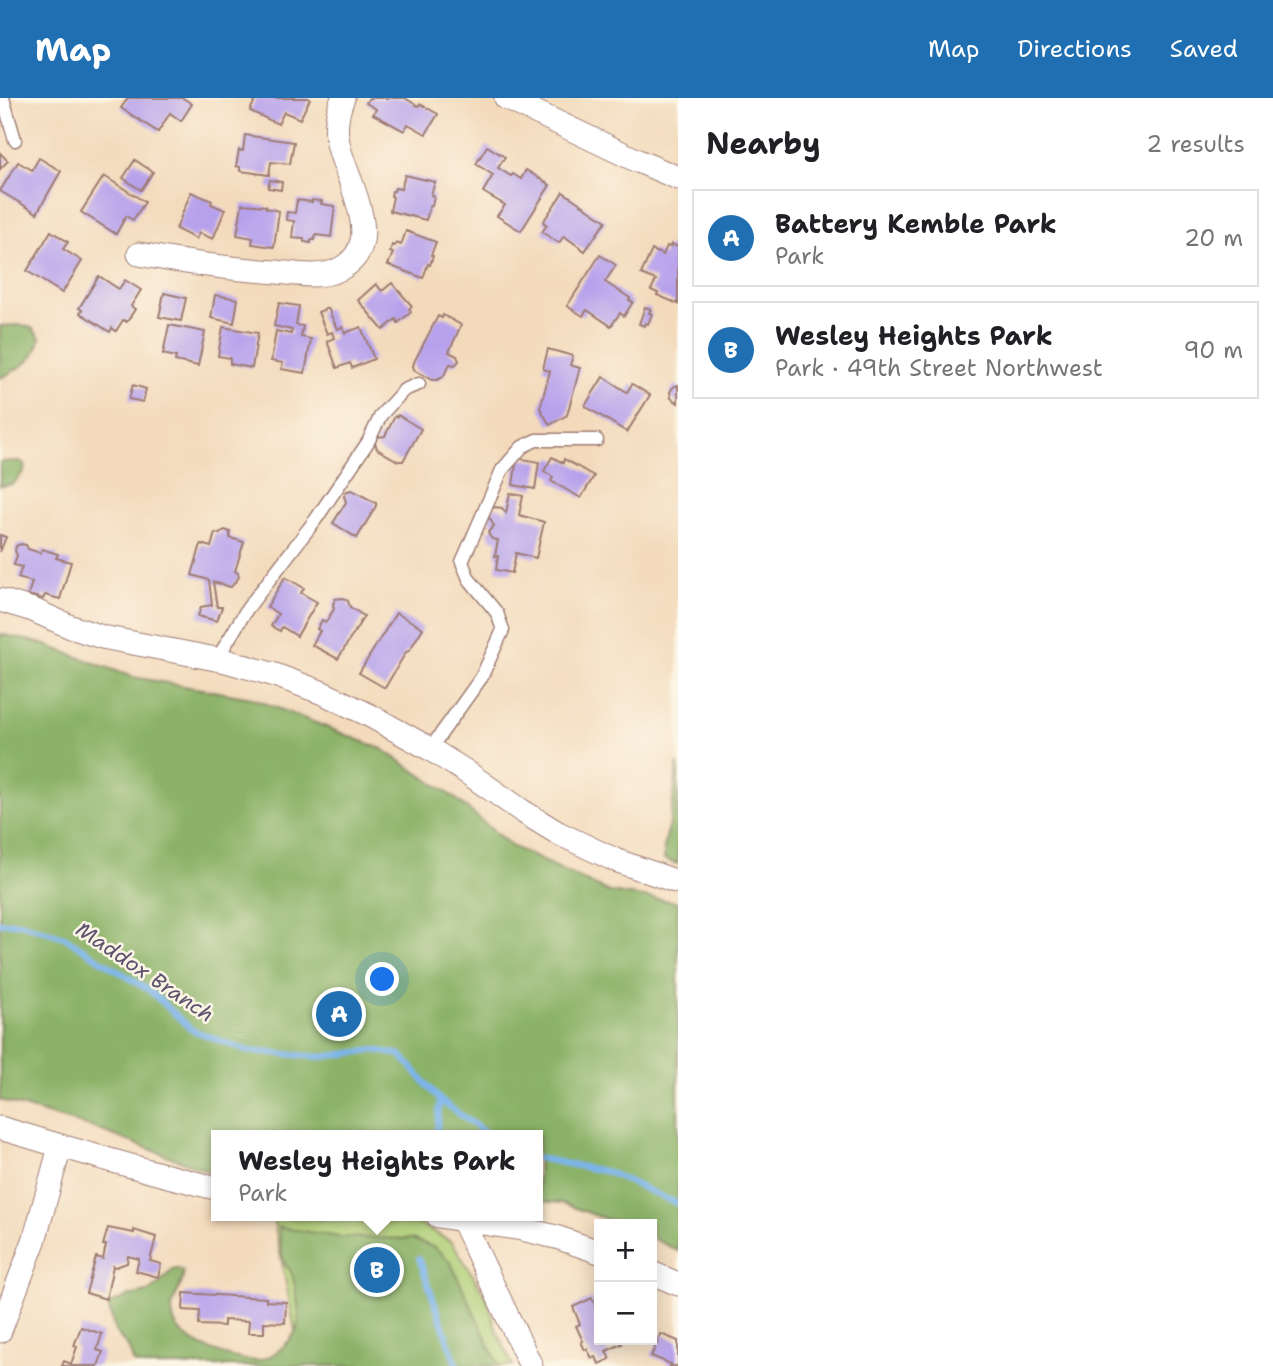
<!DOCTYPE html>
<meta charset="utf-8">
<style>
:root{--surface:#fff;--page:#f6f6f6;--text:#202124;--muted:#757577;--line:#e0e0e0;--accent:#1f6fb2}
body{margin:0;font-family:"Shantell Sans",sans-serif;background:var(--page);color:var(--text)}
.controls{position:absolute;right:21px;bottom:21px;display:grid;overflow:hidden;border-radius:0px;box-shadow:0 4px 18px #0003}
.controls button{width:63px;height:63px;display:grid;place-items:center;padding:0;border:0;border-bottom:2px solid var(--line);background:var(--surface);color:var(--text);font:35px sans-serif}
.you{position:absolute;left:383px;top:882px;width:24px;height:24px;margin:-18px;border:5px solid #fff;border-radius:50%;background:#1a73e8;box-shadow:0 0 0 10px #1a73e833}
.badge{display:grid;place-items:center;width:46px;height:46px;border-radius:50%;background:var(--accent);color:#fff;font-size:23px;font-weight:700}
.pin{position:absolute;translate:-50% -50%;border:4px solid #fff;box-shadow:0 2px 7px #0006}
.popup{position:absolute;left:211px;top:1032px;width:332px;height:91px;box-sizing:border-box;display:grid;place-content:center;border-radius:0px;background:var(--surface);filter:drop-shadow(0 2px 5px #0005);font-size:23px;white-space:nowrap;color:var(--muted)}
.popup b{font-size:26px;color:var(--text)}
.popup::after{content:'';position:absolute;left:50%;top:100%;margin-left:-14px;border:14px solid transparent;border-top-color:var(--surface)}
.list{margin:0;padding:0;list-style:none}
h2{display:flex;justify-content:space-between;align-items:center;height:91px;margin:0;padding:0 28px;font-size:30px}
h2 small{font-size:23px;font-weight:400;color:var(--muted)}
.list li{display:grid;grid-template-columns:46px 1fr auto;gap:21px;align-items:center;box-sizing:border-box;height:98px;margin:0 14px 14px;padding:0 14px;border:2px solid var(--line);border-radius:0px}
.list b{display:block;font-size:26px;white-space:nowrap}
.list p{margin:0;font-size:23px;white-space:nowrap;color:var(--muted)}
.list em{font-size:23px;font-style:normal;color:var(--muted)}
.map{position:relative;flex:none;width:678px;height:1268px;overflow:hidden}
header{display:flex;align-items:center;gap:42px;box-sizing:border-box;height:98px;padding:0 35px;background:var(--accent);color:#fff}
header strong{font-size:33px}
nav{display:flex;gap:38px;margin-inline-start:auto;font-size:24px}
main{display:flex}
aside{flex:1;background:var(--surface)}
.map>svg:first-child{display:block}
</style>
<header>
<strong>Map</strong>
<nav><a>Map</a><a>Directions</a><a>Saved</a></nav>
</header>
<main>
<div class="map">
<svg width="678" height="1268" viewBox="0 0 678 1268">
<rect width="100%" height="100%" fill="#fcf5e5"/>
<filter id="ink" filterUnits="userSpaceOnUse"><feTurbulence type="fractalNoise" baseFrequency=".0143" numOctaves="2"/><feDisplacementMap in="SourceGraphic" scale="14" xChannelSelector="R" yChannelSelector="G"/><feConvolveMatrix kernelMatrix="1 2 1 2 8 2 1 2 1" color-interpolation-filters="sRGB"/></filter>
<filter id="wash" filterUnits="userSpaceOnUse"><feTurbulence type="fractalNoise" baseFrequency=".00686" numOctaves="4" result="noise"/><feDisplacementMap in="SourceGraphic" scale="28" xChannelSelector="R" yChannelSelector="G"/><feGaussianBlur stdDeviation="1.57" result="paint"/><feColorMatrix in="noise" values="0 0 0 0 0 0 0 0 0 0 0 0 0 0 0 0 0 1.4 0 .05"/><feComposite in="paint" operator="in"/></filter>
<g filter="url(#wash)">
<rect width="100%" height="100%" fill="#f3dabb"/>
<path fill="#afcf76" stroke="#7c7750" stroke-width="2" d="M273,1119l146,7 33,18 35,56 10,34 16,34h-211z"/>
<g fill="#8bb267" stroke="#6a6849" stroke-width="2">
<path d="M20,227l12,3 8,10c-3,22 -22,31 -40,40v-52z"/>
<path d="M20,363l5,4 -1,6 -11,13 -13,2v-24z"/>
<path d="M0,536l40,9 93,34 119,21 130,51 73,49 56,48 98,46 69,10v349l-26,-13v-14h-33l-57,-21 -24,-2v-66h-322v39l-122,-46 -94,-28z"/>
<path d="M678,665v101l-14,-5v-14l6,-22z"/>
<path d="M279,1129l60,10 73,2 24,9 15,15 48,103h-354l-11,-3 -6,-16 -13,-16 -7,-26 20,-9 20,-4 10,-7 14,-15 6,-1 5,2c3,17 -21,32 -6,56 11,18 62,36 83,33 14,-3 35,-21 38,-35 3,-9 -3,-43 -7,-53 -1,-3 -4,-5 -6,-8 -4,-9 -5,-27 -6,-37z"/>
</g>
<g fill="none" stroke-linecap="round" stroke-linejoin="round">
<g stroke="#7cb4ec" stroke-width="6">
<path d="M0,825h20l44,14 86,54 42,39 56,21 73,6 53,-7 27,5 39,45 48,35"/>
<path d="M433,1037l4,-6 3,-29"/>
<path d="M538,1060l70,14 70,32"/>
<path d="M419,1160l38,108"/>
</g>
</g>
<g id="blocks">
<g fill="#b7a1ec">
<path d="M128,0h55l9,6 -11,17 -11,-8 -12,19 -37,-24z"/>
<path d="M256,0h52l2,1 -10,20 -16,-7 -6,12 -28,-13z"/>
<path d="M369,0h36l13,8 2,-2 18,10 -12,20 -18,-10 -4,7 -31,-17 3,-5 -10,-6z"/>
<path d="M245,37l49,7 -4,22 -19,-2 -2,13 -29,-4v-4l-4,-1 3,-16 4,1z"/>
<path d="M487,48l18,11 -7,11 13,8 2,-2 8,5 5,-9 24,15 -29,46 -24,-15 8,-11 -22,-13 10,-17 -17,-11z"/>
<path d="M0,55l8,8 -8,8z"/>
<path d="M39,60l22,13 -24,42 -37,-22 18,-29 14,8z"/>
<path d="M135,62l18,12 -12,18 -18,-12z"/>
<path d="M405,77l30,7 -4,13 3,1 -2,10h-2l-4,14 -36,-9 3,-14 -2,-1 1,-5h2l1,-3 6,1z"/>
<path d="M104,78l41,26 -12,18 -7,-4 -10,18 -35,-22z"/>
<path d="M270,82l12,2 -1,8 -13,-2z"/>
<path d="M191,94l21,9 -1,3 14,6 -12,29 -14,-6 -3,6 -20,-10z"/>
<path d="M563,94l43,29 -21,30 -21,-15 -5,7 -17,-11 5,-7 -4,-3z"/>
<path d="M297,102l15,2v-2l10,1 -1,3 14,2 -4,31 -15,-2 -2,5h-3v3l-7,-1v-3l-12,-1 2,-17 -8,-1 1,-8 8,1z"/>
<path d="M242,106l24,2v2l13,3 -5,36 -22,-3 1,-6 -16,-3z"/>
<path d="M51,133l17,11 -5,7 19,12 -20,32 -35,-22z"/>
<path d="M406,133l30,11 -5,13 2,1 -3,9 -2,-1 -5,14 -35,-13 5,-12 -3,-1 2,-7 3,1 1,-3 5,2z"/>
<path d="M671,146l7,3v57l-21,-9 1,-2 -7,-3 5,-10 -15,-6 11,-24 11,5 4,-9 3,1z"/>
<path d="M600,157l16,10 -11,17 25,16 -1,2 4,2 -9,14 -4,-3 -9,13 -24,-16 -4,6 -16,-10z"/>
<path d="M99,178l20,13 6,-9 16,10 -10,16 4,3 -8,13 -4,-2 -7,11 -4,-3 -2,4 -30,-19 2,-3 -3,-2z"/>
<path d="M392,185l20,23 -3,3 2,3 -13,11 -2,-4 -13,11 -25,-30 18,-16 6,7z"/>
<path d="M164,195l22,5 -5,23 -22,-4z"/>
<path d="M215,197l23,4 -4,24 -23,-5z"/>
<path d="M279,205l20,3 -3,19 7,1 -2,11 10,2 -6,34 -24,-4 2,-6 -12,-2 5,-30 15,3 1,-4 -18,-4z"/>
<path d="M645,209l6,2 -2,4 3,1 -4,10 -3,-1 -1,3 -5,-2z"/>
<path d="M328,210l9,21 6,-2 2,6 16,-6 13,32 -22,9 -2,-5 -13,5 -10,-27 7,-3 -2,-6 -5,2 -9,-22z"/>
<path d="M443,217l18,10 -12,27 8,4 2,5 -4,4 -5,-1 -7,13 -6,3h-5l-17,-9 -2,-4 1,-5 24,-46 4,2z"/>
<path d="M169,227l36,7 -7,34 -23,-5 1,-4 -13,-3z"/>
<path d="M223,229l35,6 -6,35 -22,-4v-6l-12,-2z"/>
<path d="M548,251l25,7 -3,9 10,3 -13,47 -17,10 -10,-17 10,-37 -7,-2z"/>
<path d="M603,279l24,15 5,-8 18,11 -23,37 -42,-26z"/>
<path d="M133,287l13,4 -3,13 -14,-3z"/>
<path d="M678,287v18l-7,-5 -1,-6 3,-5z"/>
<path d="M398,317l23,14 -18,32h-5l-21,-12 -2,-7 3,-5 7,-1 10,-20 2,1z"/>
<path d="M552,359l11,6 1,-4 30,17 -13,22 -30,-17 2,-4 -9,-6z"/>
<path d="M517,360l22,4 -4,27 -22,-4z"/>
<path d="M352,392l24,13v3l-19,32 -24,-15 13,-21 -2,-6 3,-5z"/>
<path d="M510,395l13,3 -4,19 25,7 -8,36 -20,-5 -4,20 -16,-3 2,-14h-3l3,-16 -6,-1 -3,-4 -1,-3 6,-6 -5,-9 1,-7 5,-3 7,1 4,5z"/>
<path d="M225,432l5,2v6l14,4 -9,29 3,2 1,4 -8,10 -18,-5 4,25h5l-5,14 -19,-5 3,-9 11,-2 -3,-25 -17,-5 9,-31 10,3 4,-14 5,1 1,-2z"/>
<path d="M0,437l6,2 -6,15z"/>
<path d="M21,446l5,1 2,4 12,4 2,-4 16,5 -2,4 15,4 -11,37 -15,-4 -2,4 -15,-4 4,-13 -14,-4 4,-11 -8,-2 3,-10 -2,-4 1,-5z"/>
<path d="M285,479l19,11 -3,5 16,9 -20,34 -15,-9 -2,4 -9,-5 7,-12 -11,-7z"/>
<path d="M343,500l5,3 2,6 14,9 -26,43 -26,-14 8,-14 -3,-2 5,-9 4,2 8,-13 -1,-4 2,-6z"/>
<path d="M396,515l27,15 -14,23 -3,1 -21,36 -26,-15z"/>
<path d="M108,1130l26,5v-3l22,7 -6,24 11,3 -3,13 -22,-6 3,-12 -11,-3 -1,7 -11,4 -3,-1 -7,33 -20,-6 10,-36 7,2 3,-14h-3z"/>
<path d="M184,1195l82,5v3l20,1 -1,21 -21,-1v11h-16l1,-12 -25,-1v6l-25,-1 1,-14 -17,-1z"/>
<path d="M592,1200l7,15v27h21l2,4 -16,7 4,8 -11,5 -3,-7 -4,1 -5,-9 -2,1 -4,-8 2,-1 -7,-15 4,-2 -7,-17z"/>
<path d="M81,1229l21,7 -5,16 6,2 -5,14h-36l2,-5 7,3 6,-17 -3,-1z"/>
<path d="M661,1236l17,7v25h-8l1,-2 -20,-8z"/>
</g>
</g>
</g>
<g filter="url(#ink)">
<use href="#blocks" fill-opacity="0" stroke="#9e7c73" stroke-width="2"/>
<g fill="none" stroke-linecap="round" stroke-linejoin="round">
<defs>
<g id="lane">
<path d="M3,0l12,42"/>
<path d="M217,561l30,-50 69,-90 52,-77 13,-27 23,-25 15,-6"/>
<path d="M430,651l51,-71 22,-48 -6,-17 -28,-34 -7,-17 40,-92 20,-23 14,-7h61"/>
</g>
<g id="street">
<path d="M506,0l132,63 40,17"/>
<path d="M139,156c46,9 92,15 138,18 19,2 44,7 63,-3 29,-15 25,-43 17,-69 -11,-38 -31,-62 -14,-102"/>
<path d="M0,502l33,10 38,17 31,10 124,24 49,14 48,18 46,22 61,34 35,22 57,40 36,22 57,27 63,22"/>
<path d="M0,1030c72,21 143,43 216,60"/>
<path d="M438,1118l84,13 34,8 43,15"/>
<path d="M462,1122l69,146"/>
<path d="M652,1175l26,11"/>
<path d="M0,1233l34,-90 26,-94"/>
</g>
</defs>
<use href="#lane" stroke="#9e7c73" stroke-width="15"/>
<use href="#street" stroke="#9e7c73" stroke-width="25"/>
<use href="#lane" stroke="#fff" stroke-width="12"/>
<use href="#street" stroke="#fff" stroke-width="23"/>
</g>
</g>
<g text-anchor="middle" dominant-baseline="central" stroke-width="5" stroke-linejoin="round" paint-order="stroke">
<g font-size="21" font-style="italic" fill="#5c536f" stroke="#fcf5e5">
<text transform="translate(145 874) rotate(34)">Maddox Branch</text>
</g>
</g>
</svg>
<div class="controls">
<button>+</button>
<button>−</button>
</div>
<div class="you"></div>
<div class="pin badge" style="left:339px;top:916px">A</div>
<div class="pin badge" style="left:377px;top:1172px">B</div>
<div class="popup"><b>Wesley Heights Park</b>Park</div>
</div>
<aside>
<h2>Nearby<small>2 results</small></h2>
<ul class="list">
<li><span class="badge">A</span><div><b>Battery Kemble Park</b><p>Park</p></div><em>20 m</em></li>
<li><span class="badge">B</span><div><b>Wesley Heights Park</b><p>Park · 49th Street Northwest</p></div><em>90 m</em></li>
</ul>
</aside>
</main>
